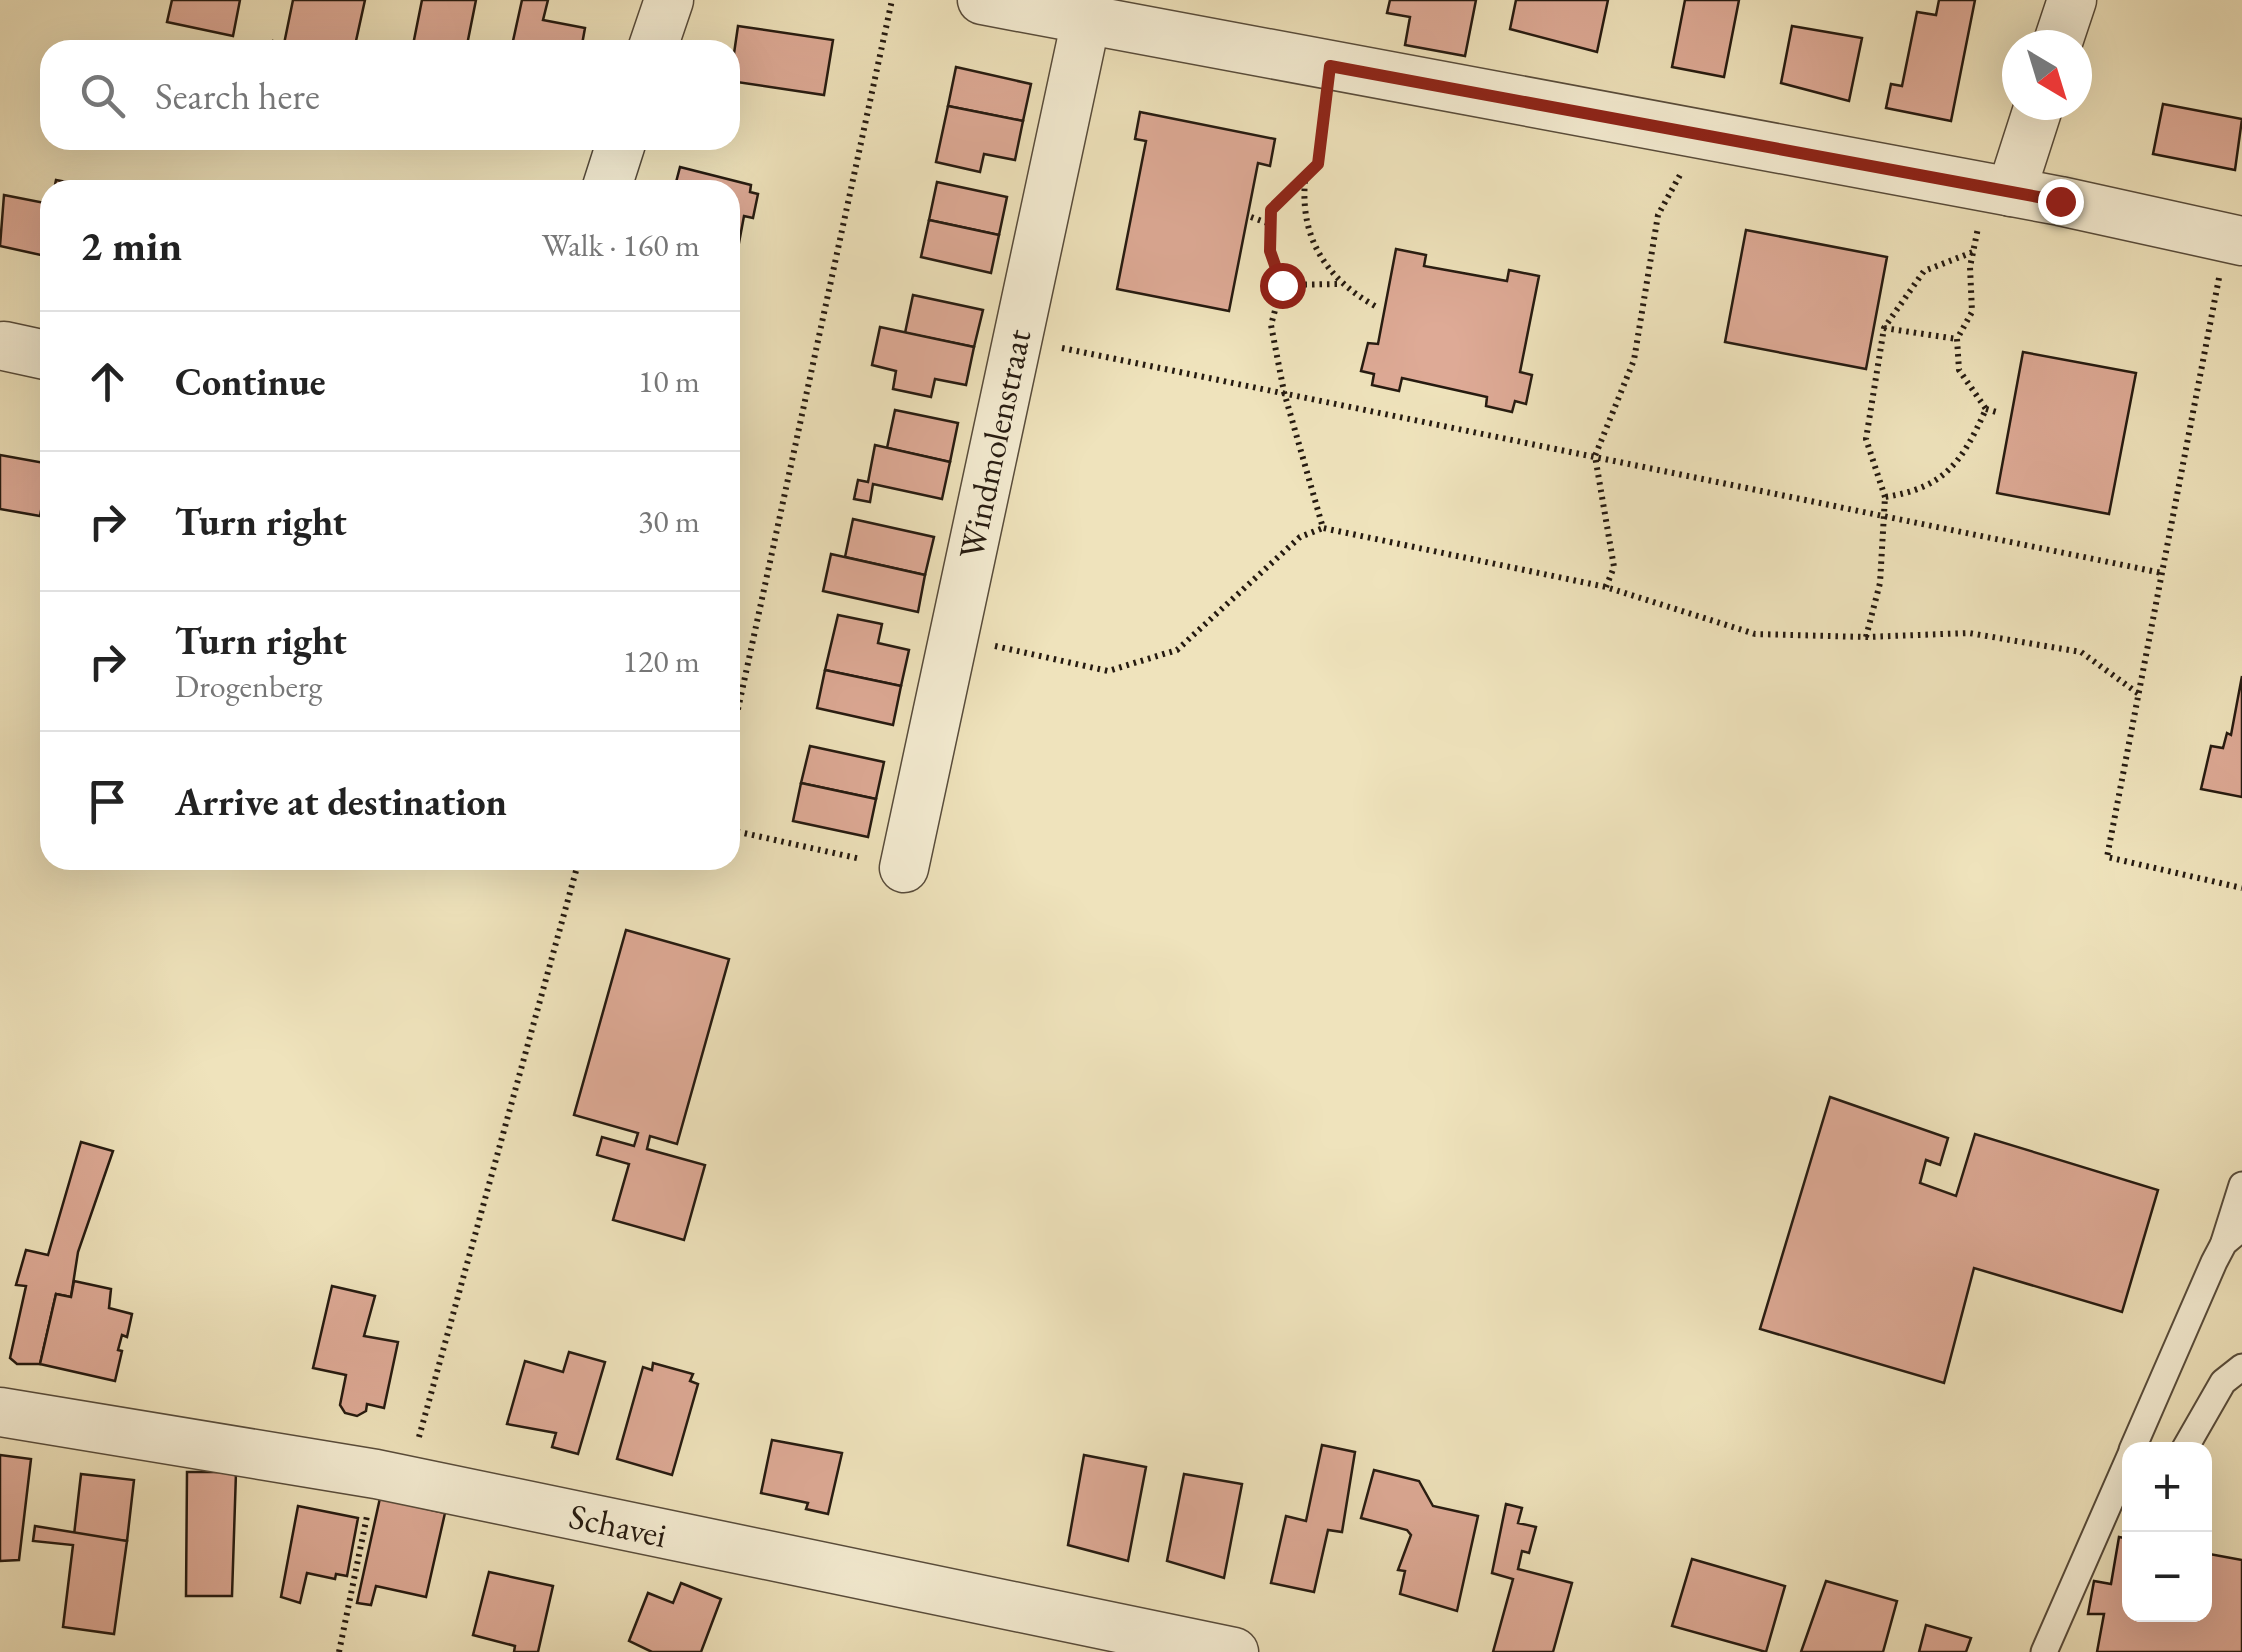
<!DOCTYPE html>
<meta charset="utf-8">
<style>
:root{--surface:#fff;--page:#f2f2f2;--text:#222;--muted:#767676;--line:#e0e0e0}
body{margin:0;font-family:"EB Garamond",serif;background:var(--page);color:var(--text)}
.controls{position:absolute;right:30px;bottom:30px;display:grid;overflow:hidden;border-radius:20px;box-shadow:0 10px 40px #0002}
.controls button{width:90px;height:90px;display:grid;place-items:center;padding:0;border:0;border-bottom:2px solid var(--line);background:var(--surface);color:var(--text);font:50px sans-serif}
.compass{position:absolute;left:2002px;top:30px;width:90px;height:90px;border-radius:50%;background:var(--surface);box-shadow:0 10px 40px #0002;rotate:142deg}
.stop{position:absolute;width:30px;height:30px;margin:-22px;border:8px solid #8f2418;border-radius:50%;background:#fff}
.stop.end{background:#8f2418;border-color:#fff;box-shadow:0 2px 10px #0008}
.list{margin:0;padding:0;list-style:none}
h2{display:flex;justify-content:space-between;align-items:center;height:130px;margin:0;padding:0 40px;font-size:42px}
h2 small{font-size:32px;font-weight:400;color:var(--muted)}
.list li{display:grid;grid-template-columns:65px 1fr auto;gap:30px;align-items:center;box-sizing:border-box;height:140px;padding:0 40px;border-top:2px solid var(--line)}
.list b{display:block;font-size:38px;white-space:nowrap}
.list p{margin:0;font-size:32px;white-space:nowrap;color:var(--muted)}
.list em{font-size:32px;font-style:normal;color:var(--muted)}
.icon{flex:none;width:55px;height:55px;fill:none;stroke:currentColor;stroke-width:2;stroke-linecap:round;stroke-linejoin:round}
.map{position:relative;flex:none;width:2242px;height:1652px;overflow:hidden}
.search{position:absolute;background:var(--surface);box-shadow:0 10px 40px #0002;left:40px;top:40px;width:700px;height:110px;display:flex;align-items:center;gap:25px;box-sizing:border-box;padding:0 35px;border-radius:30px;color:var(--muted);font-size:38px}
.panel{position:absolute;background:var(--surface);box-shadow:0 10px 40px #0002;left:40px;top:180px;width:700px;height:690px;border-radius:30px}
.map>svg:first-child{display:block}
</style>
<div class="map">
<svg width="2242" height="1652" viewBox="0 0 2242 1652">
<rect width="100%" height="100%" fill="#efe3bc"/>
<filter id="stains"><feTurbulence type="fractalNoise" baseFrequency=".002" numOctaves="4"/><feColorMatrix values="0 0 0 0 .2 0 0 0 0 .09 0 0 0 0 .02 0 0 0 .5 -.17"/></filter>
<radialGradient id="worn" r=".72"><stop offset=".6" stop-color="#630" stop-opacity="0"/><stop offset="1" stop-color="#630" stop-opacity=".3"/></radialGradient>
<g fill="#deaa96" stroke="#251a10" stroke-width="2.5">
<path d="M172,0h68l-7,36 -66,-14z"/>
<path d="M293,0h72l-11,50h-83l2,-9 11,3z"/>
<path d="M422,0h54l-10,50h-54z"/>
<path d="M522,0h26l-5,20 42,8 -4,22h-70z"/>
<path d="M1390,0h86l-11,56 -60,-11 5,-28 -23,-4z"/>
<path d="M1516,0h92l-11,52 -87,-23z"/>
<path d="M1685,0h54l-15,77 -52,-10z"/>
<path d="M1939,0h36l-24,121 -65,-13 5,-24 11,2 15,-74 19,3z"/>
<path d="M738,26l95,14 -9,55 -94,-14z"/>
<path d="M1792,26l70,12 -13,63 -68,-18z"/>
<path d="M956,67l75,17 -8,37 -75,-15z"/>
<path d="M2163,104l79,15 -7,51 -82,-16z"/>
<path d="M948,106l75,15 -8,39 -31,-6 -4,18 -44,-10z"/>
<path d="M1140,112l135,27 -5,27 -12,-3 -29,148 -112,-22 29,-148 -11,-2z"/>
<path d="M680,167l71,18 -1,7 8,2 -5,24 -9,-2 -8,43 -6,-1v-68h-56z"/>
<path d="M56,180l43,8 -45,2z"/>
<path d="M937,182l70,15 -8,38 -70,-15z"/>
<path d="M4,195l46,9v53l-50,-11z"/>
<path d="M929,220l70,15 -8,38 -70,-16z"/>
<path d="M1746,230l141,27 -21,112 -141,-27z"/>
<path d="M1396,249l30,6 -2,11 83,15 2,-11 30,6 -19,96 12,3 -6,29 -11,-3 -3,11 -26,-6 1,-9 -85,-19 -3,13 -27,-6 2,-11 -13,-3 7,-28 10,1z"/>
<path d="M913,295l70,15 -9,37 -69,-14z"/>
<path d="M880,327l94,20 -8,38 -31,-6 -4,18 -38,-8 3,-18 -24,-6z"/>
<path d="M2023,352l113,21 -27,141 -112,-21z"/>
<path d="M895,410l63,13 -8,39 -63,-14z"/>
<path d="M875,445l75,17 -8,37 -69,-15 -3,18 -16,-3 4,-19 10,2z"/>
<path d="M0,455l50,9 -10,52 -40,-7z"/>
<path d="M853,519l81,18 -9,38 -80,-18z"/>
<path d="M831,554l94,21 -7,37 -95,-21z"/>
<path d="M838,615l44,9 -4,19 31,7 -8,36 -76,-16z"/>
<path d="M825,670l76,16 -8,39 -76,-17z"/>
<path d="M2242,676v121l-41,-8 10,-43 12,2 4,-15 4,2z"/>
<path d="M810,746l74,16 -8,37 -75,-16z"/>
<path d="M801,783l75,16 -8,38 -75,-16z"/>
<path d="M626,930l103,29 -52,185 -27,-8 -3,13 58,16 -21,75 -71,-20 16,-56 -32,-9 5,-18 32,9 4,-13 -64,-18z"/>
<path d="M1830,1097l118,41 -8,27 -14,-5 -6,23 36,13 19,-62 183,56 -36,122 -148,-44 -30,115 -184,-54z"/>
<path d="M81,1142l32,9 -35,101 -7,45 -15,-3 -16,70h-23l-7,-6 16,-72 -10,-1 10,-35 22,5z"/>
<path d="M74,1281l37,8 -2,19 23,6 -5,23 -5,-2 -4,15 4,1 -7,30 -75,-17 16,-70 15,3z"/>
<path d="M332,1286l43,10 -11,40 34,6 -14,66 -17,-4 -1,7 -9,5 -12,-3 -5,-8 6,-30 -33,-7z"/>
<path d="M569,1352l36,10 -27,92 -26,-7 4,-14 -49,-9 18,-63 38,11z"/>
<path d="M653,1363l40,11 -3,7 8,3 -26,91 -55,-16 26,-92 9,3z"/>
<path d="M772,1440l70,13 -14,61 -22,-5 2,-6 -47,-10z"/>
<path d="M1322,1445l33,7 -13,80 -14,-2 -14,62 -43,-9 15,-67 20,5z"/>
<path d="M0,1455l31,4 -12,101 -19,1z"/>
<path d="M1084,1455l62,12 -18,94 -60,-16z"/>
<path d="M1374,1470l45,11 14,25 45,10 -21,95 -57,-17 5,-23 -7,-1 13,-35 -4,-5 -46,-12z"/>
<path d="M187,1472h49l-4,124h-46z"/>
<path d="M81,1474l53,6 -7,61 -53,-6z"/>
<path d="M1184,1474l58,10 -18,94 -57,-17z"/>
<path d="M380,1498l65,15 -19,84 -50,-11 -5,19 -14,-2z"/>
<path d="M1506,1504l16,4 -4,15 18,4 -7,26 -7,-2 -4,18 54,14 -19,69h-60l20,-73 -21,-6z"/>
<path d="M298,1506l60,12 -11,58 -11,-2 -1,5 -28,-6 -7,30 -19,-6z"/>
<path d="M35,1526l92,15 -13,93 -51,-7 10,-82 -40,-4z"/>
<path d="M2119,1537l11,2v75h74v-61l38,7v92h-145l7,-38h-16l6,-33 17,3z"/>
<path d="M1692,1559l93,27 -19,66 -94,-26z"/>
<path d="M489,1572l64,14 -15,66h-24l1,-6 -42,-11z"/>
<path d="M1826,1581l71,20 -14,51h-82z"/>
<path d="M681,1583l40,16 -20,53h-49l-23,-11 19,-48 25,10z"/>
<path d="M1926,1625l45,13 -5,14h-47z"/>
</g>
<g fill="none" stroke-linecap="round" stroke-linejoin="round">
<defs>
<g id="service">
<path d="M2224,1242l18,-57"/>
<path d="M2132,1450l82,-188 10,-19 18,-15"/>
<path d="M2184,1450l39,-68 19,-15"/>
<path d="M2044,1652l86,-196"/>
</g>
<g id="minor">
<path d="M982,0l1078,201 182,40"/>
<path d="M2057,45l15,-45"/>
<path d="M652,50l17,-50"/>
<path d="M606,190l16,-50"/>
<path d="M2011,192l28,-87"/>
<path d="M4,346l46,10"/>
<path d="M904,868l182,-848"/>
<path d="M0,1412l376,62 858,178"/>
</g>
</defs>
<use href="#service" stroke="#584c3b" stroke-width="29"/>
<use href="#minor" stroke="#584c3b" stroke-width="51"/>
<g stroke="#251a10" stroke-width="6" stroke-dasharray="2.5 5" stroke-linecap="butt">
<path d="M1325,110l-6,53 -48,47 -2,41 13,34 -11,40 13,67 39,136 283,59 149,47 111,3 103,-4 112,19 58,42"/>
<path d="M1305,181c-5,58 22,98 70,125"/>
<path d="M1251,217l19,7"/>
<path d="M2219,278l-112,579 135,31"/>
<path d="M1282,285l56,-1"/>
<path d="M1884,328l73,11"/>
<path d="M1062,348l1100,225"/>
<path d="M1986,409l14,4"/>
<path d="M1885,497l-19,-58 18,-111 40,-57 49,-19"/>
<path d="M1606,587l8,-20 -19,-111 39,-96 24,-145 22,-40"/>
<path d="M1866,637l14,-54 5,-86c60,-9 77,-35 101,-88l-27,-39 -2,-31 15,-27 -2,-45 8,-39"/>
<path d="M995,646l113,25 69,-21 123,-113 23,-9"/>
<path d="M730,746l162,-746"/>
<path d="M730,830l131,29"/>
<path d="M419,1437l160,-577"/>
<path d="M339,1652l28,-136"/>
</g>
<use href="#service" stroke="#f5edd3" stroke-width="25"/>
<use href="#minor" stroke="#f5edd3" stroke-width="48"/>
</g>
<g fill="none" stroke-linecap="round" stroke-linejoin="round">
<path stroke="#8f2418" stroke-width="12" d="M1282,285l-12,-34 1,-41 47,-46 12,-98 730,135"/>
</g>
<g text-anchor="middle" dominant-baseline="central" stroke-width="9" stroke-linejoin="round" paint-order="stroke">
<g font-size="35" fill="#251a10" stroke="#f5edd3">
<text transform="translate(994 444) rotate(-78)">Windmolenstraat</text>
<text transform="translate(618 1525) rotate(12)">Schavei</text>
</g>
</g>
<rect width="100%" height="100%" filter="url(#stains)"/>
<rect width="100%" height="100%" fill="url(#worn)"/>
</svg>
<div class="controls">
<button>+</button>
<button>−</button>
</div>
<svg class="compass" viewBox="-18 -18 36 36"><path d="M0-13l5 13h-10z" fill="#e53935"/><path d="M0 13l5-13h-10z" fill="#767676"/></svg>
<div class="stop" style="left:1282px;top:285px"></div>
<div class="stop end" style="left:2060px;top:201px"></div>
<div class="search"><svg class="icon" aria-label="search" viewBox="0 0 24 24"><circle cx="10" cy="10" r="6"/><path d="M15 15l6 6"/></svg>Search here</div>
<section class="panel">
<h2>2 min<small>Walk · 160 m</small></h2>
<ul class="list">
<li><svg class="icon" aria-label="ahead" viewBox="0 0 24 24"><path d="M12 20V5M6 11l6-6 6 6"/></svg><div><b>Continue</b></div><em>10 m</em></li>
<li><svg class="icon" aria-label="right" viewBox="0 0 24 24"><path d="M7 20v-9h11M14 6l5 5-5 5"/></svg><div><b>Turn right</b></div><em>30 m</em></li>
<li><svg class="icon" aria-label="right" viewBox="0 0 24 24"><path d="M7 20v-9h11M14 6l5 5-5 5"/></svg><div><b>Turn right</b><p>Drogenberg</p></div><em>120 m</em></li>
<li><svg class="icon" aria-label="arrive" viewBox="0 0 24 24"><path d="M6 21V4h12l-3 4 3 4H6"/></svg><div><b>Arrive at destination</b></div></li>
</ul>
</section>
</div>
